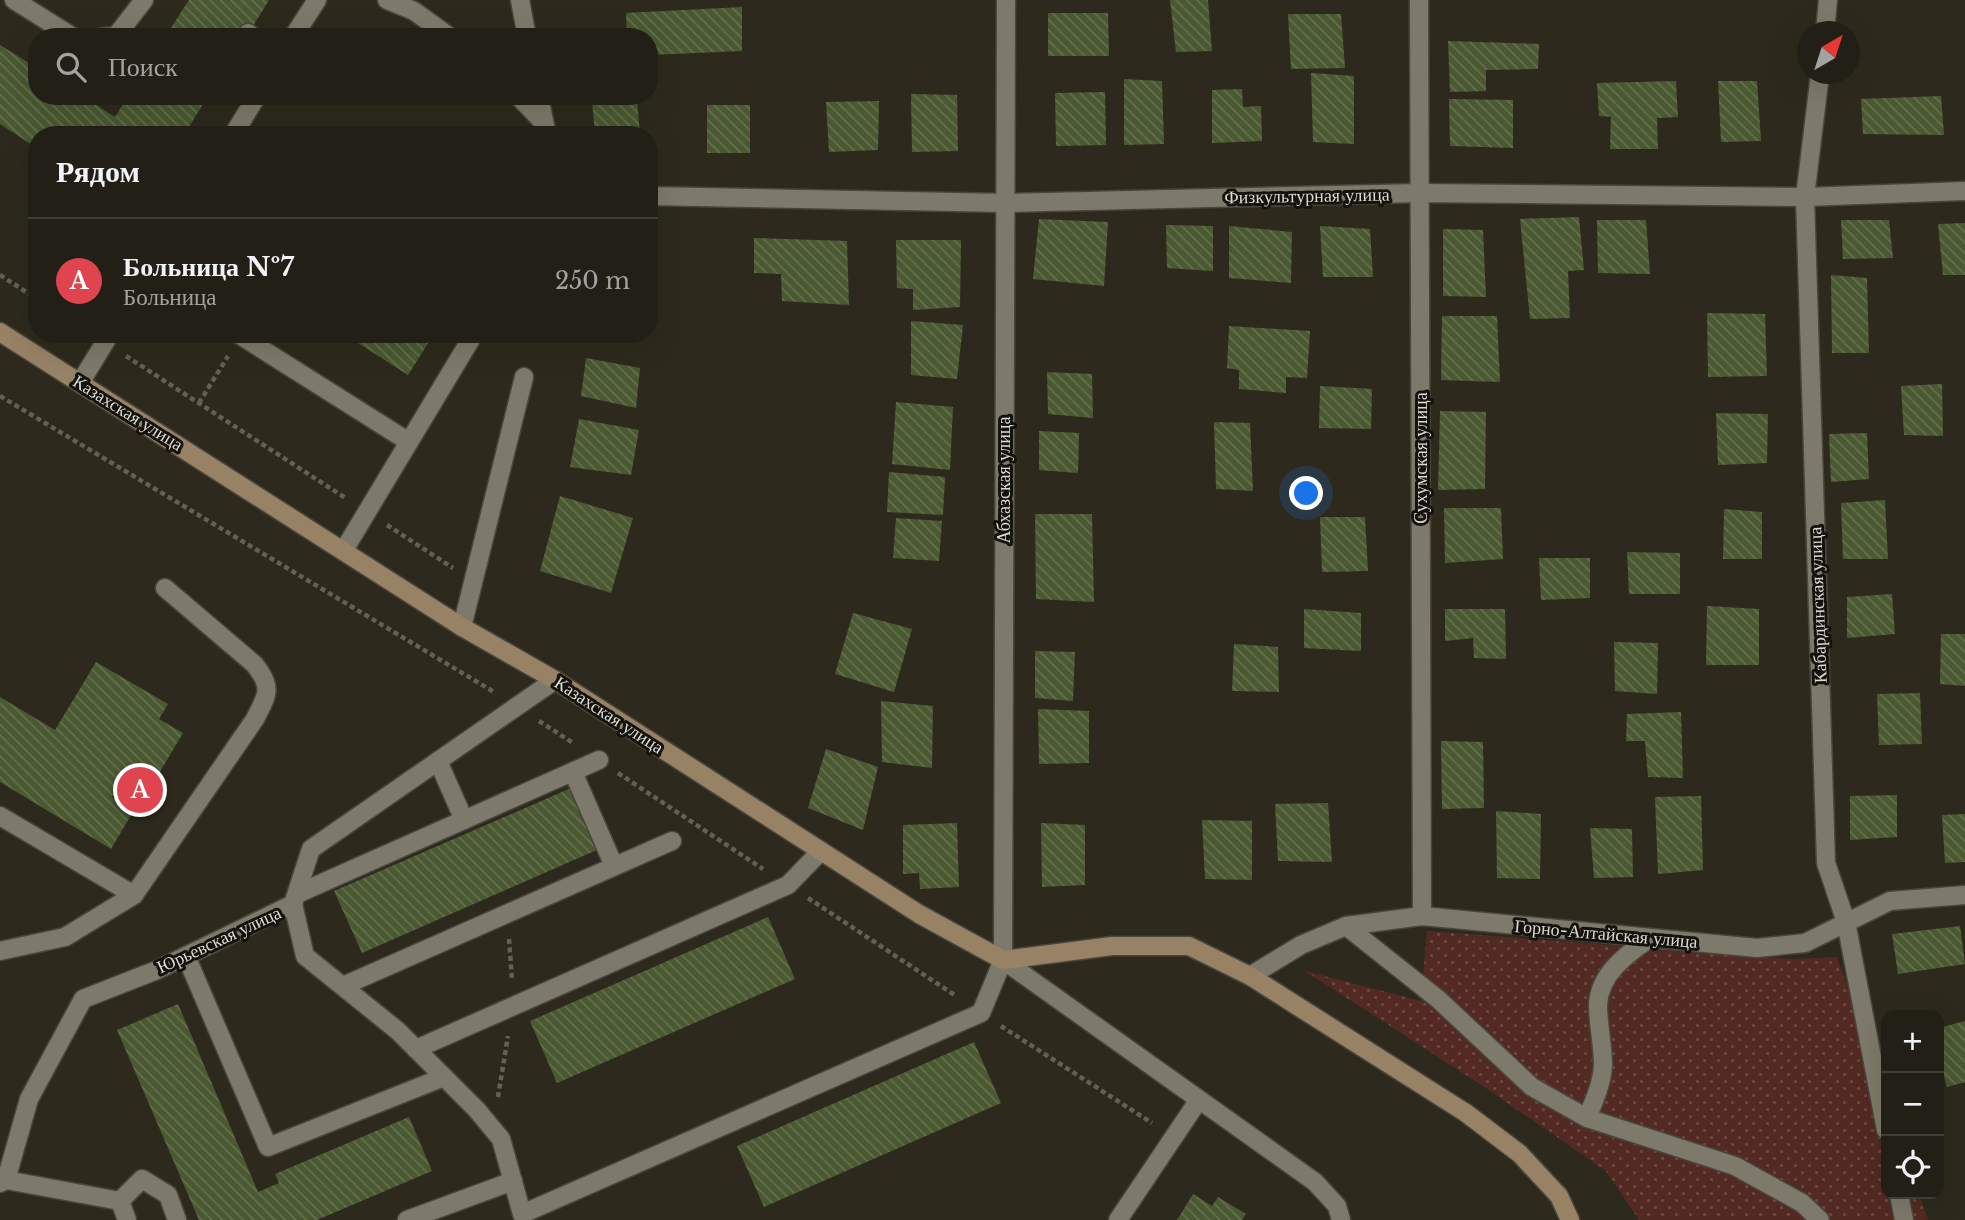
<!DOCTYPE html>
<html lang="ru">
<meta charset="utf-8">
<style>
:root{--surface:#222016;--page:#2a281f;--text:#f1f3f6;--muted:#a2a3a1;--line:#3f3e35;--accent:#85bbfb}
body{margin:0;font-family:"Libre Baskerville",serif;background:var(--page);color:var(--text)}
.controls{position:absolute;right:21px;bottom:21px;display:grid;overflow:hidden;border-radius:14px;box-shadow:0 7px 28px #0002}
.controls button{width:63px;height:63px;display:grid;place-items:center;padding:0;border:0;border-bottom:2px solid var(--line);background:var(--surface);color:var(--text);font:35px sans-serif}
.compass{position:absolute;left:1797px;top:21px;width:63px;height:63px;border-radius:50%;background:var(--surface);box-shadow:0 7px 28px #0002;rotate:39deg}
.you{position:absolute;left:1307px;top:494px;width:24px;height:24px;margin:-18px;border:5px solid #fff;border-radius:50%;background:#1a73e8;box-shadow:0 0 0 10px #1a73e833}
.badge{display:grid;place-items:center;width:46px;height:46px;border-radius:50%;background:var(--accent);color:#fff;font-size:23px;font-weight:700}
.pin{position:absolute;translate:-50% -50%;border:4px solid #fff;box-shadow:0 2px 7px #0006}
.list{margin:0;padding:0;list-style:none}
h2{display:flex;justify-content:space-between;align-items:center;height:91px;margin:0;padding:0 28px;font-size:30px}
h2 small{font-size:23px;font-weight:400;color:var(--muted)}
.list li{display:grid;grid-template-columns:46px 1fr auto;gap:21px;align-items:center;box-sizing:border-box;height:126px;padding:0 28px;border-top:2px solid var(--line)}
.list b{display:block;font-size:26px;white-space:nowrap}
.list p{margin:0;font-size:23px;white-space:nowrap;color:var(--muted)}
.list em{font-size:23px;font-style:normal;color:var(--muted)}
.icon{flex:none;width:38px;height:38px;fill:none;stroke:currentColor;stroke-width:2;stroke-linecap:round;stroke-linejoin:round}
.map{position:relative;flex:none;width:1965px;height:1220px;overflow:hidden}
.search{position:absolute;background:var(--surface);box-shadow:0 7px 28px #0002;left:28px;top:28px;width:630px;height:77px;display:flex;align-items:center;gap:18px;box-sizing:border-box;padding:0 24px;border-radius:28px;color:var(--muted);font-size:26px}
.panel{position:absolute;background:var(--surface);box-shadow:0 7px 28px #0002;left:28px;top:126px;width:630px;height:217px;border-radius:28px}
.map>svg:first-child{display:block}
</style>
<div class="map">
<svg width="1965" height="1220" viewBox="0 0 1965 1220">
<defs>
<pattern id="grass-dots" width="8" height="8" patternUnits="userSpaceOnUse" patternTransform="scale(1.75)"><rect width="8" height="8" fill="#532a23"/><path d="M2 2h.1M6 6h.1" fill="none" stroke="#6b4842" stroke-width="1.8" stroke-linecap="round"/></pattern>
<pattern id="building-back-hatch" width="6" height="6" patternUnits="userSpaceOnUse" patternTransform="scale(1.75)"><rect width="6" height="6" fill="#4a5931"/><path d="M-1 5l2 2M0 0l6 6M5-1l2 2" fill="none" stroke="#64704e"/></pattern>
</defs>
<rect width="100%" height="100%" fill="#2d2a1d"/>
<path fill="url(#grass-dots)" d="M1427,931l366,28 44,-2 49,142v95h33l9,26h-289l-33,-49 -123,-85 -178,-115 116,30z"/>
<g fill="url(#building-back-hatch)">
<path d="M189,0h80l-23,37h-81z"/>
<path d="M1170,0h38l4,51 -36,1z"/>
<path d="M742,7v44l-93,4v-18h-22l-1,-24z"/>
<path d="M1048,13h60l1,43h-61z"/>
<path d="M1288,14h53l4,54 -54,1z"/>
<path d="M1448,41l91,3 -1,25 -52,1v21l-36,1z"/>
<path d="M0,45l37,23v28h45l33,21 13,-21h80l-24,39h-147v13l-37,-24z"/>
<path d="M1311,73l43,3v68l-41,-2z"/>
<path d="M1124,79l38,2 2,63 -40,1z"/>
<path d="M1676,81l2,36 -21,1 1,31h-48l1,-32 -12,-1 -2,-33z"/>
<path d="M1718,81h39l4,60 -40,1z"/>
<path d="M1242,89l1,18 18,-1 1,35 -50,2v-53z"/>
<path d="M1105,92l1,53 -50,1 -1,-53z"/>
<path d="M911,94l46,1 1,56 -46,1z"/>
<path d="M1941,96l3,39 -81,-1 -2,-35z"/>
<path d="M637,99l3,36h-45l-3,-34z"/>
<path d="M1449,99l64,1v48l-63,-2z"/>
<path d="M879,101l-1,49 -49,2 -3,-50z"/>
<rect x="707" y="105" width="43" height="48"/>
<path d="M1579,217l5,53 -16,1 2,47 -40,1 -10,-100z"/>
<path d="M1039,219l69,3 -4,64 -71,-7z"/>
<path d="M1597,220h49l4,54 -52,-1z"/>
<path d="M1841,220h48l4,38 -50,1z"/>
<path d="M1965,223v52h-22l-5,-51z"/>
<path d="M1166,225l47,1v45l-46,-3z"/>
<path d="M1229,226l63,6 -1,51 -62,-5z"/>
<path d="M1320,226l50,3 3,48h-50z"/>
<path d="M1443,229l40,1 3,67 -43,-1z"/>
<path d="M754,238l93,3 2,64 -67,-4 -1,-27 -27,-1z"/>
<path d="M896,240h65l-1,67 -47,3v-21l-16,-1z"/>
<path d="M1831,275l36,3 2,75h-37z"/>
<path d="M1707,313l58,1 2,62 -59,1z"/>
<path d="M1442,316h55l3,66 -59,-2z"/>
<path d="M911,321l52,4 -6,54 -46,-4z"/>
<path d="M1229,326l81,5 -3,47 -21,-1v16l-47,-4v-19l-12,-2z"/>
<path d="M344,334h90l-26,41z"/>
<path d="M586,358l54,10 -4,40 -55,-12z"/>
<path d="M1047,372l45,2 1,44 -45,-4z"/>
<path d="M1942,384l1,52 -39,-1 -3,-49z"/>
<path d="M1320,386l52,3 -1,40 -52,-1z"/>
<path d="M896,402l57,5 -3,63 -58,-6z"/>
<path d="M1440,411l46,1 -1,77 -47,1z"/>
<path d="M1716,413l52,1 -1,49 -49,2z"/>
<path d="M579,419l60,11 -8,45 -61,-8z"/>
<path d="M1214,422l36,1 3,68 -37,-2z"/>
<path d="M1039,431l40,2 -1,40 -39,-3z"/>
<path d="M1867,433l2,46 -38,3 -2,-48z"/>
<path d="M889,472l56,5 -2,38 -56,-3z"/>
<path d="M560,496l73,22 -22,75 -71,-22z"/>
<path d="M1885,500l3,59h-45l-2,-56z"/>
<path d="M1444,508h57l2,51 -58,4z"/>
<path d="M1724,509l38,3v47h-39z"/>
<path d="M1035,514h57l2,88 -58,-3z"/>
<path d="M1320,517h45l3,54 -46,1z"/>
<path d="M896,518l46,3 -3,40 -46,-3z"/>
<path d="M1627,552l53,1v41h-51z"/>
<path d="M1539,558h51v40l-49,2z"/>
<path d="M1892,594l3,40 -48,4v-41z"/>
<path d="M1707,606l52,3v56h-53z"/>
<path d="M1304,609l57,4v38l-57,-3z"/>
<path d="M1445,609h60l1,50 -32,-1 -1,-20 -28,3z"/>
<path d="M853,613l59,16 -18,63 -59,-18z"/>
<path d="M1941,634h24v52l-25,-2z"/>
<path d="M1614,642l44,1 -1,51 -42,-3z"/>
<path d="M1234,644l44,3 1,45 -47,-1z"/>
<path d="M1035,651l40,1 -2,49 -38,-3z"/>
<path d="M96,662l72,42 -9,15 24,14 -28,47 -24,-15 -19,32 22,13 -23,39 -111,-67v-85l55,33z"/>
<path d="M1920,693l2,51 -43,1 -2,-51z"/>
<path d="M881,701l52,5 -1,62 -50,-6z"/>
<path d="M1038,709l51,2v52l-50,1z"/>
<path d="M1681,712l2,66 -35,-1 -3,-36h-19l1,-27z"/>
<path d="M1441,741l42,1 1,66 -42,1z"/>
<path d="M826,749l52,18 -15,63 -55,-22z"/>
<path d="M571,788l28,61 -237,104 -28,-62z"/>
<path d="M1897,795v42l-47,3v-44z"/>
<path d="M1701,796l2,74 -45,4 -3,-77z"/>
<path d="M1328,803l4,59 -54,-1 -3,-57z"/>
<path d="M1496,811l45,3 -1,65 -43,-1z"/>
<path d="M1965,814v48l-20,1 -3,-48z"/>
<path d="M1202,820l50,1v59l-47,-1z"/>
<path d="M957,823l2,64 -39,2 -1,-16 -16,1v-49z"/>
<path d="M1041,823l44,2v60l-43,2z"/>
<path d="M1590,828l42,1 1,48 -39,1z"/>
<path d="M768,917l27,62 -238,104 -27,-62z"/>
<path d="M1960,926l5,38 -67,10 -6,-40z"/>
<path d="M178,1004l80,188 21,-9 -4,-9 134,-57 23,54 -115,49h-118l-82,-190z"/>
<path d="M1965,1021v61l-18,5 -8,-29v-30z"/>
<path d="M974,1042l27,61 -237,104 -27,-61z"/>
<path d="M1193,1194l19,12 6,-9 28,17 -4,6h-65z"/>
</g>
<g fill="none" stroke-linecap="round" stroke-linejoin="round">
<defs>
<g id="lane">
<path d="M14,0l59,37"/>
<path d="M387,0l27,11 36,26"/>
<path d="M248,33l5,4"/>
<path d="M103,37l13,-1 28,-36"/>
<path d="M293,37l24,-37"/>
<path d="M518,96l26,27"/>
<path d="M233,135l24,-39"/>
<path d="M238,334l171,108"/>
<path d="M80,383l30,-49"/>
<path d="M462,627l62,-250"/>
<path d="M438,761l26,59"/>
<path d="M573,772l41,94"/>
<path d="M0,816l134,79"/>
<path d="M297,894l302,-134"/>
<path d="M293,904l12,52 93,75 79,79 24,29 21,75 459,-201 22,-53"/>
<path d="M0,951l65,-14 69,-42 121,-176c13,-25 18,-32 -1,-55l-89,-76"/>
<path d="M186,956l82,191 176,-70"/>
<path d="M343,986l329,-145"/>
<path d="M416,1049l372,-164 33,-34"/>
<path d="M6,1180l114,21"/>
<path d="M0,1183l6,-3 23,-81 54,-100 74,-29 136,-66 18,-55 244,-169"/>
<path d="M127,1220l-7,-19 22,-22 26,16 9,25"/>
<path d="M407,1220l106,-39"/>
<path d="M1118,1220l80,-119"/>
</g>
<g id="street">
<path d="M520,0l7,37"/>
<path d="M1006,0l-3,960 312,222 22,24 4,14"/>
<path d="M1419,0l3,916"/>
<path d="M1825,32l3,-32"/>
<path d="M1820,74l-15,123 21,666 20,59 40,208"/>
<path d="M539,96l8,39"/>
<path d="M649,196l356,7 415,-10 385,4 160,-6"/>
<path d="M344,550l130,-216"/>
<path d="M1346,926l92,73 94,88 55,31 148,48 67,37 18,17"/>
<path d="M1250,976l51,-31 45,-19 76,-10 335,32 48,-5 85,-42 75,-6"/>
<path d="M1587,1118c7,-17 15,-34 16,-53 0,-20 -5,-40 -5,-60 1,-31 29,-51 52,-67"/>
<path d="M1899,1194l5,26"/>
</g>
<path id="secondary" d="M0,332l462,295 93,53 364,234 84,46 109,-14h77l61,30 216,137 54,41 39,42 11,24"/>
</defs>
<use href="#lane" stroke="#49463c" stroke-width="21"/>
<use href="#street" stroke="#49463c" stroke-width="21"/>
<use href="#secondary" stroke="#49463c" stroke-width="21"/>
<g stroke="#636155" stroke-width="4.5" stroke-dasharray="5 3.5" stroke-linecap="butt">
<path d="M0,275l37,24"/>
<path d="M126,356l221,143"/>
<path d="M0,396l494,296"/>
<path d="M199,403l29,-47"/>
<path d="M387,525l66,43"/>
<path d="M539,721l34,22"/>
<path d="M618,773l145,96"/>
<path d="M808,898l148,98"/>
<path d="M509,939l3,40"/>
<path d="M1001,1026l151,97"/>
<path d="M498,1097l10,-61"/>
</g>
<use href="#lane" stroke="#7e7a6b" stroke-width="18"/>
<use href="#street" stroke="#7e7a6b" stroke-width="18"/>
<use href="#secondary" stroke="#988265" stroke-width="18"/>
</g>
<g text-anchor="middle" dominant-baseline="central" stroke-width="6" stroke-linejoin="round" paint-order="stroke">
<g font-size="18" fill="#dcdad2" stroke="#14120d">
<text transform="translate(1307 196) rotate(-1)">Физкультурная улица</text>
<text transform="translate(128 413) rotate(32)">Казахская улица</text>
<text transform="translate(1421 458) rotate(-90)">Сухумская улица</text>
<text transform="translate(1004 480) rotate(-90)">Абхазская улица</text>
<text transform="translate(1818 605) rotate(-92)">Кабардинская улица</text>
<text transform="translate(609 715) rotate(33)">Казахская улица</text>
<text transform="translate(1606 934) rotate(5)">Горно-Алтайская улица</text>
<text transform="translate(219 940) rotate(-25)">Юрьевская улица</text>
</g>
</g>
</svg>
<div class="controls">
<button>+</button>
<button>−</button>
<button><svg class="icon" aria-label="locate" viewBox="0 0 24 24"><circle cx="12" cy="12" r="6"/><path d="M12 2v4M12 18v4M2 12h4M18 12h4"/></svg></button>
</div>
<svg class="compass" viewBox="-18 -18 36 36"><path d="M0-13l5 13h-10z" fill="#e53935"/><path d="M0 13l5-13h-10z" fill="#a2a3a1"/></svg>
<div class="you"></div>
<div class="pin badge" style="left:140px;top:790px;background:#e0444e">A</div>
<div class="search"><svg class="icon" aria-label="search" viewBox="0 0 24 24"><circle cx="10" cy="10" r="6"/><path d="M15 15l6 6"/></svg>Поиск</div>
<section class="panel">
<h2>Рядом<small></small></h2>
<ul class="list">
<li><span class="badge" style="background:#e0444e">A</span><div><b>Больница №7</b><p>Больница</p></div><em>250 m</em></li>
</ul>
</section>
</div>
